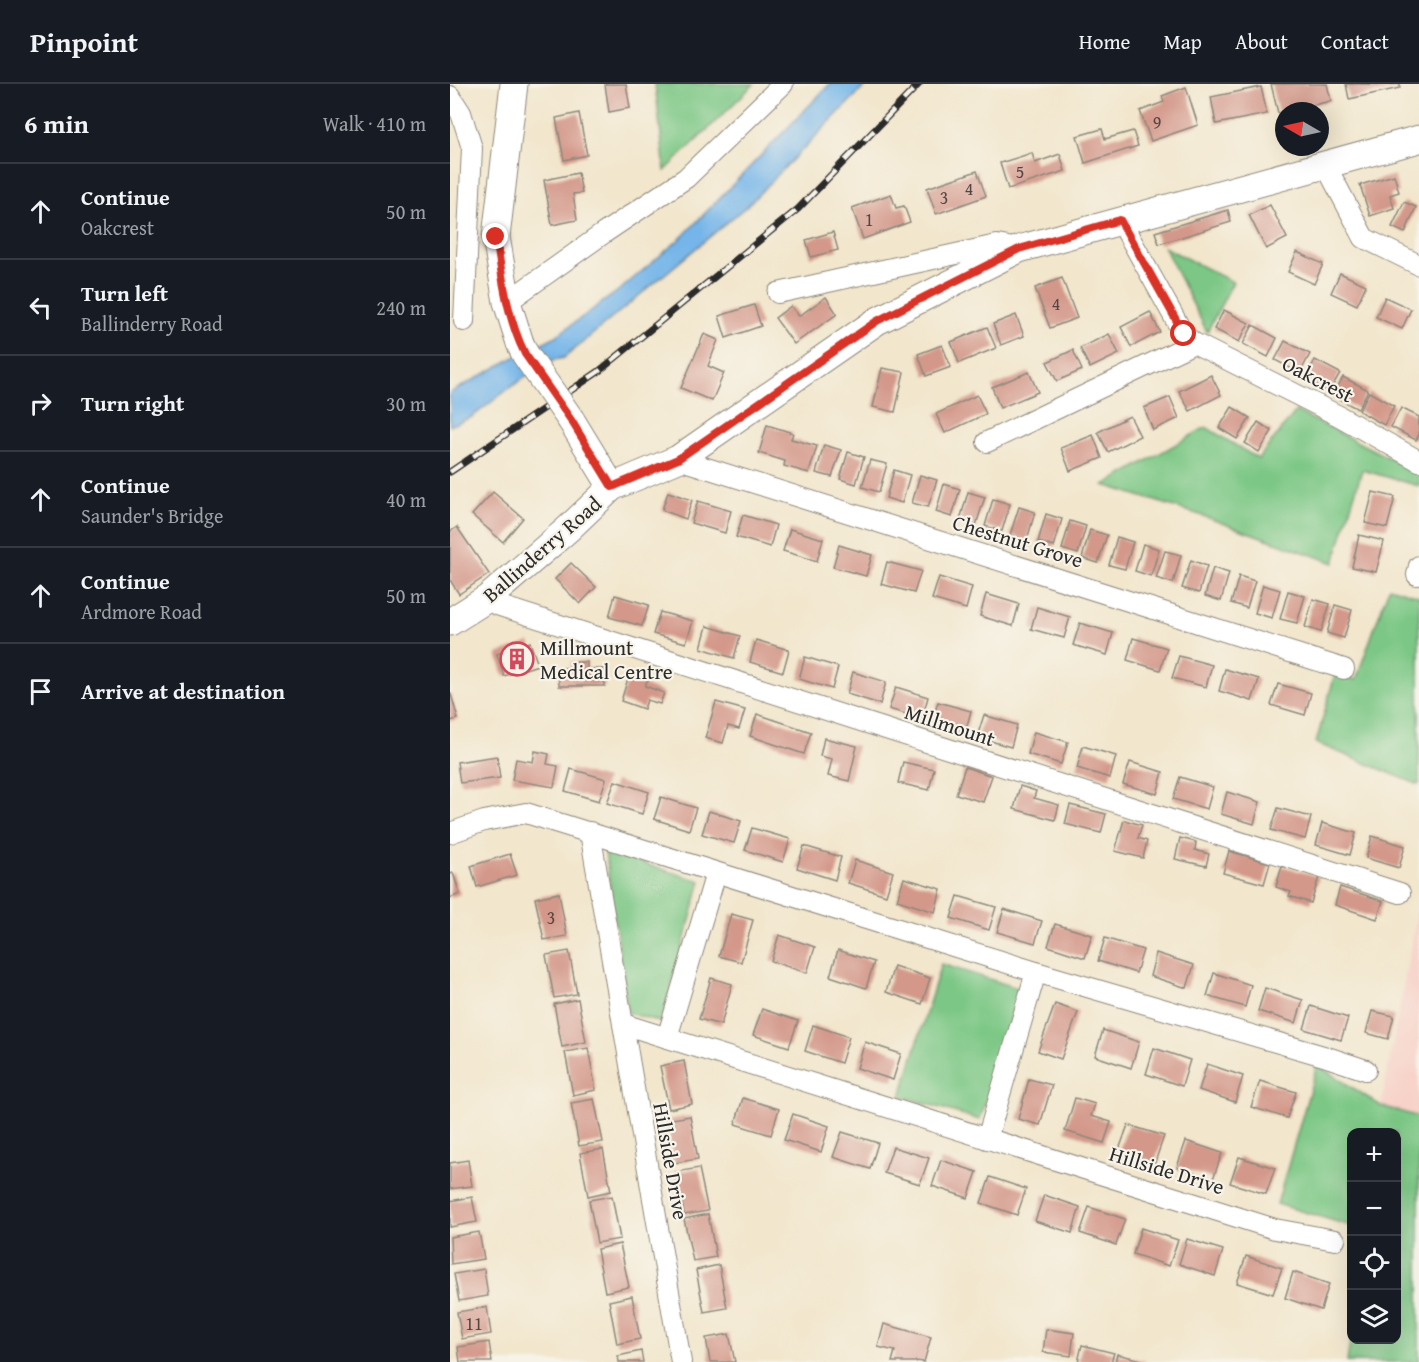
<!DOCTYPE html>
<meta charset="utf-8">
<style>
:root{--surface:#171b24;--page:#242831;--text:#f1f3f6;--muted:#9ea1a6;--line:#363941}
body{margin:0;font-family:"Gentium Book Plus",serif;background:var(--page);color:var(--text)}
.controls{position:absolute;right:18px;bottom:18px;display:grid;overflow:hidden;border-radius:12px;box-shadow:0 6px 24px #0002}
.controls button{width:54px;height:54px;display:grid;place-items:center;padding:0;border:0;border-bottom:2px solid var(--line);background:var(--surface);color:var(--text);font:30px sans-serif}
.compass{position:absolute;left:825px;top:18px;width:54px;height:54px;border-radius:50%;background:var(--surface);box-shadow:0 6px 24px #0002;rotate:279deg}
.stop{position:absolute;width:18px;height:18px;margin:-14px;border:4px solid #d93025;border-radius:50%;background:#fff}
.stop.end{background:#d93025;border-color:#fff;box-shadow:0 2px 6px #0008}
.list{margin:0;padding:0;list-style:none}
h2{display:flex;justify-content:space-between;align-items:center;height:78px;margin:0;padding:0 24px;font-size:26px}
h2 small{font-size:20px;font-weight:400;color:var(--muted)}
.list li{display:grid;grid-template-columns:39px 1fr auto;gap:18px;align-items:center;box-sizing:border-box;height:96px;padding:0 24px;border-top:2px solid var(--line)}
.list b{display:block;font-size:22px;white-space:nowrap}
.list p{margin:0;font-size:20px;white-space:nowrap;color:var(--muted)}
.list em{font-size:20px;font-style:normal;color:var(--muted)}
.icon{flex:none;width:33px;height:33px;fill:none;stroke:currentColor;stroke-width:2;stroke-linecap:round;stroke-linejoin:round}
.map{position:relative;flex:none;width:969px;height:1278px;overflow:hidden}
header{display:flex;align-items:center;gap:36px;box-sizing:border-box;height:84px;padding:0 30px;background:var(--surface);border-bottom:2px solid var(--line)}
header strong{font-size:28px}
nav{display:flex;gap:33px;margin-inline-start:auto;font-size:21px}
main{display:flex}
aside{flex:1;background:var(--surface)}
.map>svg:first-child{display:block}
</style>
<header>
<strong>Pinpoint</strong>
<nav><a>Home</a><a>Map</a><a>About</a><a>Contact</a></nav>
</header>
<main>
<aside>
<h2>6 min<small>Walk · 410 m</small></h2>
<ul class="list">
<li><svg class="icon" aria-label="ahead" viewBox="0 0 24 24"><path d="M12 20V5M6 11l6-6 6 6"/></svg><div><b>Continue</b><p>Oakcrest</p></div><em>50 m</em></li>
<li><svg class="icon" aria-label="left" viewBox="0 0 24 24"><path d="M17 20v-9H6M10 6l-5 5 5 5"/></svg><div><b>Turn left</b><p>Ballinderry Road</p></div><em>240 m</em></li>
<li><svg class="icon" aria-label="right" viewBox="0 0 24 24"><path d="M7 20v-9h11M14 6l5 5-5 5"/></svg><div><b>Turn right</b></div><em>30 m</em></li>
<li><svg class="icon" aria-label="ahead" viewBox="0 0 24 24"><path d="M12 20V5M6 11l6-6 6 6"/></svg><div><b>Continue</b><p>Saunder's Bridge</p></div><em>40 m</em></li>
<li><svg class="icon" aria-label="ahead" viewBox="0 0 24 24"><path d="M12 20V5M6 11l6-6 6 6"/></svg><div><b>Continue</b><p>Ardmore Road</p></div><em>50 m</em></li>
<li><svg class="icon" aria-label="arrive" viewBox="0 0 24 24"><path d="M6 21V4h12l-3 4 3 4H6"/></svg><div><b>Arrive at destination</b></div></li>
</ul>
</aside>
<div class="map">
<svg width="969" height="1278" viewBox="0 0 969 1278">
<rect width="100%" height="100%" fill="#f7f3e8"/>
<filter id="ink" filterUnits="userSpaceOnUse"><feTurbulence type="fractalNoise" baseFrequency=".0167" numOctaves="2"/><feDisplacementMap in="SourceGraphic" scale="12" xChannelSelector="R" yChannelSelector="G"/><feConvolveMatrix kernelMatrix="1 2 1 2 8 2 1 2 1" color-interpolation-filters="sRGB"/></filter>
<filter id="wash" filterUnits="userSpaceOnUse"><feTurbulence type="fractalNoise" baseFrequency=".008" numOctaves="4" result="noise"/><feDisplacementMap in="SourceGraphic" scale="24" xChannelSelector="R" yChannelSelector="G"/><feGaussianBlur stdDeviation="1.35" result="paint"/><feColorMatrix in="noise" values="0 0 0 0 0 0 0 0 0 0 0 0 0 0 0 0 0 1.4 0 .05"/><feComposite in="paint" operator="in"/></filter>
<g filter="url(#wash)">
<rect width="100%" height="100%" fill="#f2e6cc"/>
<path fill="#f7d1c8" d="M969,818v215l-38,-11z"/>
<g fill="#7cc785" stroke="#547958" stroke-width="1.5">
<path d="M205,0h99l-89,87z"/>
<path d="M714,163l69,35 -26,50z"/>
<path d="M846,327l123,62v13l-57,-16 -28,93 -137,-49 -93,-29 102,-58 52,32z"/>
<path d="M939,503l30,9v189l-103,-42 19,-69 21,6z"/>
<path d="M155,768l96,29 -40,141 -33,-9z"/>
<path d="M491,880l80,25 -41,131 -79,-24z"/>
<path d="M867,981l64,41 38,11v245h-72l4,-28 1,6h44v-208h-44l-1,94 -74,-22z"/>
</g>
<path fill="#75b5e9" stroke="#50708a" stroke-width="1.5" d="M380,0h37l-119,121 -184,153 -15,3 -38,26 -39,30 -22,9v-33l63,-35 43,-22 66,-48 59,-50z"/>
<g id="blocks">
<g fill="#d3988a">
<path d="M155,0h21l4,24 -21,4z"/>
<path d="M821,0h56l4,17 -53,12z"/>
<path d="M896,0h54v4l-51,11z"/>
<path d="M736,3l12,38 -47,16 -11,-30 24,-9 -2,-6z"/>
<path d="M811,3l6,27 -51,10 -5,-27z"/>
<path d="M129,29l8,42 -23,5 -8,-42z"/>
<path d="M652,45l3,10 28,-8 5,15 -53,17 -8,-27z"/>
<path d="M582,69l3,10 25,-9 5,17 -57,18 -8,-26z"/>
<path d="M527,87l9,25 -50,18 -9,-26z"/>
<path d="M128,89l4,20 -9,1 4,26 -25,5 -8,-45z"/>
<path d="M944,91l5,17 -9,3 4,13 -24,8 -10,-31z"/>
<path d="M441,110l5,14 8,-2 6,16 -47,17 -11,-31z"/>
<path d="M954,118l12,5 -11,26 -13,-6z"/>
<path d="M820,121l17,33 -21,11 -17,-34z"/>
<path d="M778,126l3,12 -72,22 -4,-12z"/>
<path d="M383,148l5,18 -27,7 -5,-17z"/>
<path d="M847,168l26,12 -9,20 -26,-12z"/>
<path d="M890,189l26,12 -9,20 -26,-12z"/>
<path d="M612,194l15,40 -27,10 -15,-40z"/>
<path d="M376,213l11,17 -43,30 -19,-26 16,-12 8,10z"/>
<path d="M935,213l26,12 -9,20 -26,-12z"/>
<path d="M304,221l7,21 -35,12 -7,-22z"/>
<path d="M774,226l25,13 -10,19 -25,-13z"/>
<path d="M700,228l10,20 -29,15 -10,-20z"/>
<path d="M566,231l8,21 -23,9 -8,-21z"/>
<path d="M803,241l24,13 -9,19 -25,-13z"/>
<path d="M537,243l9,21 -37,15 -8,-21z"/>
<path d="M254,250l14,6 -10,26 16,7 -12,28 -31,-13z"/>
<path d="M659,250l10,20 -29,14 -10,-20z"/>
<path d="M835,257l25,13 -10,19 -25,-13z"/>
<path d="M492,261l9,22 -25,9 -8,-22z"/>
<path d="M623,266l9,20 -25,11 -10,-19z"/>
<path d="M865,276l25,13 -11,19 -24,-13z"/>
<path d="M432,284l22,4 -9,40 -22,-5z"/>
<path d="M579,288l9,20 -38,16 -8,-21z"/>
<path d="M761,291l10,20 -31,16 -11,-20z"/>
<path d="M893,293l25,13 -10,19 -25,-13z"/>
<path d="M919,308l25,14 -10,19 -25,-14z"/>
<path d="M527,311l9,19 -41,19 -9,-19z"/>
<path d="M720,313l9,21 -26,12 -9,-22z"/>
<path d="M782,323l18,11 -13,21 -18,-11z"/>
<path d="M951,324l18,9v18l-3,5 -25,-13z"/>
<path d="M680,332l10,20 -32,16 -10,-20z"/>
<path d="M808,338l14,9 -13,21 -14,-9z"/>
<path d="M317,341l26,8 -2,6 26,7 -8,27 -25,-7 1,-5 -26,-8z"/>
<path d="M643,351l9,23 -32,13 -9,-23z"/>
<path d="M374,361l17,5 -9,27 -16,-4z"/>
<path d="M398,368l16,5 -8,27 -16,-5z"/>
<path d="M420,376l17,4 -8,28 -17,-5z"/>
<path d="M444,386l16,5 -8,28 -16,-5z"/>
<path d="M470,391l17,5 -9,27 -16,-4z"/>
<path d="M494,400l16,5 -8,28 -16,-5z"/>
<path d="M43,408l30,26 -20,24 -31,-27z"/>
<path d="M218,408l24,8 -6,19 -24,-9z"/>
<path d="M518,408l17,5 -9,28 -16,-5z"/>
<path d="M923,408l22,5 -8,31 -22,-5z"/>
<path d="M543,415l17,5 -8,27 -17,-5z"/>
<path d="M248,417l33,10 -6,22 -34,-10z"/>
<path d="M569,423l16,5 -8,28 -17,-5z"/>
<path d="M596,430l16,5 -8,28 -16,-5z"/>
<path d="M293,431l33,10 -6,22 -34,-10z"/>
<path d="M620,437l16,5 -8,28 -16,-5z"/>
<path d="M7,443l32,47 -30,20 -9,-14v-48z"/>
<path d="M340,445l33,10 -6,22 -34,-10z"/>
<path d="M640,446l17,5 -9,28 -16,-5z"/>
<path d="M909,451l25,6 -8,31 -24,-5z"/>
<path d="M667,453l16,5 -8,27 -16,-4z"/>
<path d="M693,460l16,5 -8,27 -16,-5z"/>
<path d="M389,461l33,10 -6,21 -33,-9z"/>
<path d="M715,467l16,4 -8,28 -17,-5z"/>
<path d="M741,476l16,6 -8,27 -17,-5z"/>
<path d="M437,478l34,9 -7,22 -33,-9z"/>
<path d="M121,479l25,24 -16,17 -25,-25z"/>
<path d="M763,484l16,5 -8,28 -16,-5z"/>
<path d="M789,492l16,5 -8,27 -16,-5z"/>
<path d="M489,493l33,10 -6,22 -34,-10z"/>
<path d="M813,501l17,5 -8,28 -17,-5z"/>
<path d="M838,507l17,5 -8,27 -17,-4z"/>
<path d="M536,510l33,10 -6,22 -33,-10z"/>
<path d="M165,511l34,10 -7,21 -33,-9z"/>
<path d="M863,515l17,5 -9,28 -16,-5z"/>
<path d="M885,521l17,5 -8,28 -17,-5z"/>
<path d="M587,523l33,10 -6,21 -33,-9z"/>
<path d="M210,528l33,9 -7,22 -33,-9z"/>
<path d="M630,539l33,10 -6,22 -34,-10z"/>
<path d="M257,542l33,10 -6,22 -33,-10z"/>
<path d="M683,554l34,10 -7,22 -33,-10z"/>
<path d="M306,556l33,10 -6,22 -33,-10z"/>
<path d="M80,558l8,23 -34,11 -7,-22z"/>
<path d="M729,572l33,9 -6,22 -34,-9z"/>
<path d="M355,573l33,10 -6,22 -33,-10z"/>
<path d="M121,578h16v7h18v17h-46v-18h12z"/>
<path d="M775,585l34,10 -7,22 -33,-10z"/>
<path d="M180,588l18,6 -3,8 19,7 -4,11 -13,-4 -3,9 -23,-8z"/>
<path d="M403,588l33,10 -6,22 -33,-10z"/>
<path d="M828,600l33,9 -6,22 -34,-10z"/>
<path d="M446,603l32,10 -6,22 -33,-10z"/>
<path d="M1,610l7,25 -8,2v-26z"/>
<path d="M266,618l29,8 -6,19 -11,-3 -5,17 -18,-5z"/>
<path d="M488,618l33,9 -6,22 -34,-10z"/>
<path d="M307,630l54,18 -7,22 -54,-18z"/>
<path d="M534,631l33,10 -6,22 -34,-10z"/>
<path d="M584,648l34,10 -7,22 -33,-10z"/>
<path d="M374,654l33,8 -8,35 -21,-5 4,-17 -12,-3z"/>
<path d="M633,662l33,10 -6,22 -33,-10z"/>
<path d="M85,667l14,3 -2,10 11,2 -4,21 -42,-7 4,-21 17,3z"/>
<path d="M47,672l3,22 -40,5 -3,-21z"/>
<path d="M453,678l31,7 -5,21 -31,-7z"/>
<path d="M680,678l33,10 -6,22 -34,-10z"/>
<path d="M515,683l27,9 -9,26 -27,-8z"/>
<path d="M121,685l35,10 -7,22 -34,-10z"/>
<path d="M730,693l33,10 -6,22 -34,-10z"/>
<path d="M165,697l34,11 -7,22 -35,-11z"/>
<path d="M570,702l16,5 -2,7 25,7 -4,15 -41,-11z"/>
<path d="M777,708l33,10 -6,22 -33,-10z"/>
<path d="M211,713l35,11 -7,22 -35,-11z"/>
<path d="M620,721l36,9 -5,19 -36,-9z"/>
<path d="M828,724l33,9 -6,22 -34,-9z"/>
<path d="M259,727l32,10 -7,22 -32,-9z"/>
<path d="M674,736l18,5 -4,13 9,3 -4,17 -28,-7z"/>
<path d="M872,739l34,10 -6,22 -34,-10z"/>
<path d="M302,744l38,11 -7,23 -38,-12z"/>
<path d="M922,752l33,10 -6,22 -33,-10z"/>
<path d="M730,754l16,4 -1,8 14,4 -3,12 -31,-7z"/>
<path d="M354,762l37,11 -6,23 -38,-12z"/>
<path d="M779,767l41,12 -6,21 -41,-11z"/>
<path d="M60,770l7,21 -40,12 -6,-21z"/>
<path d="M405,776l38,12 -7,23 -38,-12z"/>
<path d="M832,782l37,11 -8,26 -22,-7 2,-4 -15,-5z"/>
<path d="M3,789l7,21 -10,4v-24z"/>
<path d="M454,794l37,11 -6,23 -38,-12z"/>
<path d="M890,803l43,14 -6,18 -42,-14z"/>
<path d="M109,809l8,43 -23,4 -9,-42z"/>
<path d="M508,812l38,11 -7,23 -38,-12z"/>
<path d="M554,825l38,12 -7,22 -38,-11z"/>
<path d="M281,830l22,6 -12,42 -22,-6z"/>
<path d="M605,840l37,11 -7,23 -37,-12z"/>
<path d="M329,851l36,12 -8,26 -36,-12z"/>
<path d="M655,854l38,12 -7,23 -38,-12z"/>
<path d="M388,866l36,12 -8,26 -36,-12z"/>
<path d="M119,867l8,43 -23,4 -8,-43z"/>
<path d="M706,869l38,12 -7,23 -37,-12z"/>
<path d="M444,882l36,12 -8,26 -36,-12z"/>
<path d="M764,889l37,12 -6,22 -38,-11z"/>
<path d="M261,894l21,6 -11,41 -22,-6z"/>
<path d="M815,904l38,12 -7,23 -38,-12z"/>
<path d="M128,915l8,43 -24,5 -8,-43z"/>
<path d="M605,920l23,8 -17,47 -23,-8z"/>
<path d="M861,922l37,12 -7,22 -37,-11z"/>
<path d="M312,925l36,12 -9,26 -36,-12z"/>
<path d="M922,927l22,5 -6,23 -22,-6z"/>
<path d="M363,941l36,12 -8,26 -36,-12z"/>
<path d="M653,946l36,12 -8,26 -36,-12z"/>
<path d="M415,958l36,12 -8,26 -36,-12z"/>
<path d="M138,964l8,42 -23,5 -8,-43z"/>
<path d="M704,964l36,12 -8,26 -36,-12z"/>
<path d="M234,977l8,43 -23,5 -9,-43z"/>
<path d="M757,980l36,12 -8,26 -36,-12z"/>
<path d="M579,995l23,6 -12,40 -22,-6z"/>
<path d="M810,997l36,11 -9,26 -36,-11z"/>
<path d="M293,1014l36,11 -8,26 -36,-11z"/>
<path d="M625,1014l20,6 -4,12 20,6 -7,21 -39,-12z"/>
<path d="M144,1015l9,43 -24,4 -8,-43z"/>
<path d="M343,1030l36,12 -8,26 -37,-12z"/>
<path d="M240,1032l8,43 -24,4 -8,-43z"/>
<path d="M678,1041l36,11 -9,26 -36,-12z"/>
<path d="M392,1048l36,11 -8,26 -37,-12z"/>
<path d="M736,1057l36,12 -9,26 -36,-12z"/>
<path d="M443,1063l36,11 -9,26 -36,-11z"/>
<path d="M153,1065l8,42 -23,5 -8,-43z"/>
<path d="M789,1073l36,11 -9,26 -36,-11z"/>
<path d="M18,1076l4,26 -22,3v-26z"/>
<path d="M491,1076l36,12 -9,26 -36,-12z"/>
<path d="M249,1084l9,43 -24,4 -8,-43z"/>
<path d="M540,1093l36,12 -9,26 -36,-12z"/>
<path d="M594,1111l36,12 -8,26 -37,-12z"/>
<path d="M162,1112l8,43 -23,4 -8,-43z"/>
<path d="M22,1113l5,25 -27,5v-26z"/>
<path d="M639,1123l36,12 -9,26 -36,-12z"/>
<path d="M258,1130l8,43 -23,4 -9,-42z"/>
<path d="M691,1144l37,12 -9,26 -36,-12z"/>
<path d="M29,1148l5,27 -33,5 -1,-27z"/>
<path d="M737,1155l36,11 -8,26 -36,-12z"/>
<path d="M170,1160l9,43 -24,5 -8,-43z"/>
<path d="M796,1172l36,12 -9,26 -36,-11z"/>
<path d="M269,1181l8,43 -23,4 -8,-42z"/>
<path d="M34,1185l4,27 -29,5 -5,-27z"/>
<path d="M843,1188l36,12 -8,26 -36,-12z"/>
<path d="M182,1212l8,43 -23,5 -8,-43z"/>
<path d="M37,1223l4,27 -29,5 -5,-27z"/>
<path d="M434,1240l47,13 -7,25 -8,-1v1h-24l3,-11 -17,-4z"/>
<path d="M596,1245l28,4 -3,23 -28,-4z"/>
<path d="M279,1250l6,28h-25l-4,-24z"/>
<path d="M39,1258l3,20h-32l-2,-15z"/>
<path d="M632,1261l32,8 -3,9h-33z"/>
<path d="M191,1267l2,11h-24l-1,-6z"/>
<path d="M667,1270l29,7v1h-31z"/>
</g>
</g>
</g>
<g filter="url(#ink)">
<use href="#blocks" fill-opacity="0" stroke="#8e887c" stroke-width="1.5"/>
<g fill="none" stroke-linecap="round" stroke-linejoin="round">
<defs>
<g id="street">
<path d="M0,12l11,17 11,35 -8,173"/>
<path d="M875,80l39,74 55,27"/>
<path d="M670,136l64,115 10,8 145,73 80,45"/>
<path d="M328,209l219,-48 22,4"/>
<path d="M57,218l97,-69 82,-55 97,-94"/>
<path d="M537,358l207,-99"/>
<path d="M228,375l666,210"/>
<path d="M967,491l2,-9"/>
<path d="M38,514l9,7 903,288"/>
<path d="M140,748l91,530"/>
<path d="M0,749l34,-12 42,-8 510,159 291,85 39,13"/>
<path d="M173,940l652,205 60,11"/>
<path d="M217,954l49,-165"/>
<path d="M537,1055l49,-167"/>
</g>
<g id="secondary">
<path d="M64,0l-18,153 11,65 13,41"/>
<path d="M121,336l41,67"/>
<path d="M0,538l38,-24 80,-69 44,-42 66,-28 199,-138 142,-72 400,-110"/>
</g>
</defs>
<use href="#street" stroke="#8e887c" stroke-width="22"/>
<use href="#secondary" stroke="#8e887c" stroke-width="29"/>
<use href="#street" stroke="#fff" stroke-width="20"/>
<use href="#secondary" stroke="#fff" stroke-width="27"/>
<defs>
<path id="rail" d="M0,388l148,-100 200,-163 121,-125"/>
</defs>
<use href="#rail" stroke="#2b2b2b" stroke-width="7"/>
<use href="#rail" stroke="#f7f3e8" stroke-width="4.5" stroke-dasharray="14" stroke-linecap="butt"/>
<defs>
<path id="secondary-bridge" d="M70,259l5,11 46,66"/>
</defs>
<use href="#secondary-bridge" stroke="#8e887c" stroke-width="29" stroke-linecap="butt"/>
<use href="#secondary-bridge" stroke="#fff" stroke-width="27"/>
</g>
</g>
<g fill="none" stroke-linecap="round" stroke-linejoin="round" filter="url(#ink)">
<path stroke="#d93025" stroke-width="8" d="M46,153c6,39 11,81 29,117l46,66 41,67 66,-28 199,-138 142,-72 101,-29 64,114"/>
</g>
<defs>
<symbol id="building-ring" viewBox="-11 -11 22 22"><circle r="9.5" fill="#f7f3e8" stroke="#d1495b" stroke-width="1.5"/><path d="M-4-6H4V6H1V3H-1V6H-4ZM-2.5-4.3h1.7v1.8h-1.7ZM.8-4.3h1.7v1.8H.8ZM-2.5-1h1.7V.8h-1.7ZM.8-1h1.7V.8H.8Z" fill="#d1495b"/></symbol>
</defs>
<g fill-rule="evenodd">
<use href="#building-ring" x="48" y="556" width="38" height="38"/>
</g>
<g text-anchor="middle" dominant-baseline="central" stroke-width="4.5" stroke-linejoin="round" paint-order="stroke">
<g font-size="18" fill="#554643">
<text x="707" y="38">9</text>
<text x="570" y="87">5</text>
<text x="519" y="104">4</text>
<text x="494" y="113">3</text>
<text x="419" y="135">1</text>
<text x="606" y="219">4</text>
<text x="101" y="833">3</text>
<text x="24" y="1239">11</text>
</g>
<g font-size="21" fill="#2b2b2b" stroke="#f7f3e8">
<text transform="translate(868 295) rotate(27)">Oakcrest</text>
<text transform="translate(568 457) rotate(17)">Chestnut Grove</text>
<text transform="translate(92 465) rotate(-41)">Ballinderry Road</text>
<text transform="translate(500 641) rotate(18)">Millmount</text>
<text transform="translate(221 1077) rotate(80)">Hillside Drive</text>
<text transform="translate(717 1086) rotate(17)">Hillside Drive</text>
</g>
<g font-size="21" fill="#2b2b2b" stroke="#f7f3e8" text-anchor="start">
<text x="90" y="563">Millmount<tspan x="90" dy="24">Medical Centre</tspan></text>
</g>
</g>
</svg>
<div class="controls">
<button>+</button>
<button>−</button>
<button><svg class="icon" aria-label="locate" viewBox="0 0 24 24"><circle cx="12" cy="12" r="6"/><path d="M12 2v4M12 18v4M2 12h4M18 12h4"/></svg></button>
<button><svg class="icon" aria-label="layers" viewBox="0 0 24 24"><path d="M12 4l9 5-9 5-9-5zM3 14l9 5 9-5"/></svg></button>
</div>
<svg class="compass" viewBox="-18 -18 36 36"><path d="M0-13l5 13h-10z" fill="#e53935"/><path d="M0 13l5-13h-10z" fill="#9ea1a6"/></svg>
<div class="stop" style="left:734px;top:250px"></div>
<div class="stop end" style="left:46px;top:153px"></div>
</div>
</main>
